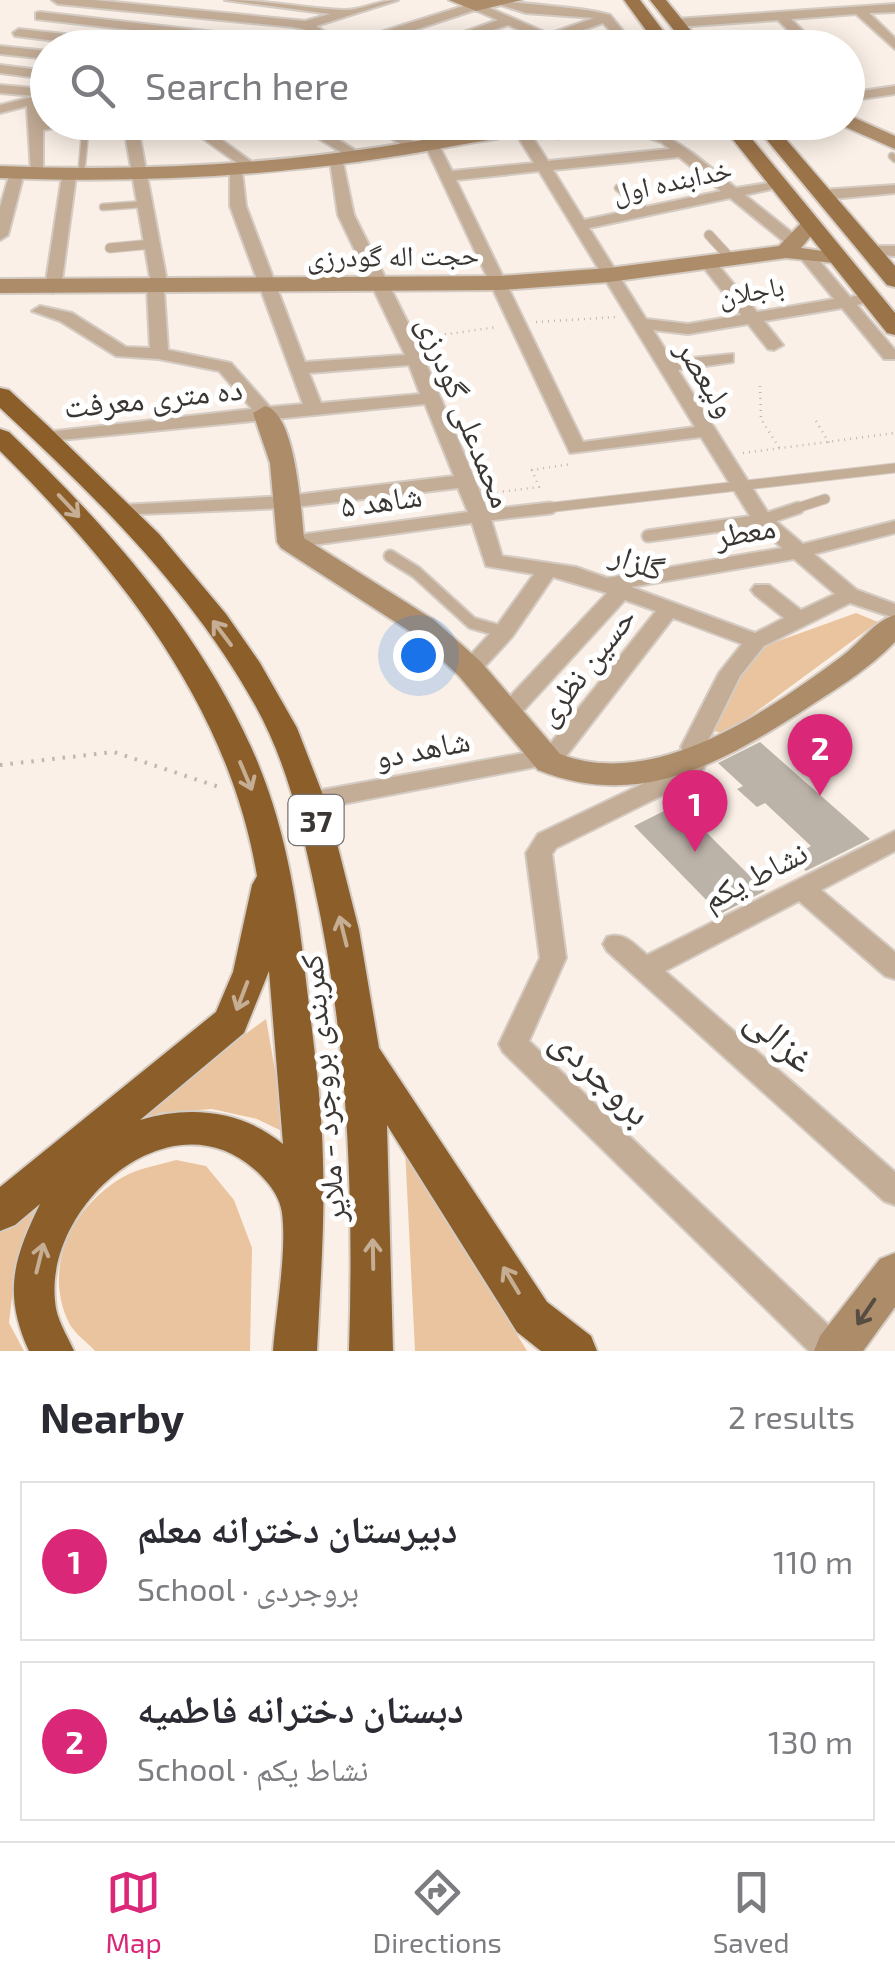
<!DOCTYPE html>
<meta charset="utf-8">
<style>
:root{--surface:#fff;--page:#f2f2f3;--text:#2b2b33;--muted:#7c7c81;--line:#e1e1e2;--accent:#db2777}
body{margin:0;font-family:"Exo 2","Noto Naskh Arabic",sans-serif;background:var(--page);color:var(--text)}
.you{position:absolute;left:418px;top:655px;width:35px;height:35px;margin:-25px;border:8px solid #fff;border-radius:50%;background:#1a73e8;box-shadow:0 0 0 15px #1a73e833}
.badge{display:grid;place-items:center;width:65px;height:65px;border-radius:50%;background:var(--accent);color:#fff;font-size:32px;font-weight:700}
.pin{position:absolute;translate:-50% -82px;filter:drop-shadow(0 2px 5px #0008)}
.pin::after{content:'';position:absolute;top:52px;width:35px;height:30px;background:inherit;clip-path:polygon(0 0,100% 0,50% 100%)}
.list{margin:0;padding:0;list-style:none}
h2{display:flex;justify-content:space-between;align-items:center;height:130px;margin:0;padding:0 40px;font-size:42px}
h2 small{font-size:32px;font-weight:400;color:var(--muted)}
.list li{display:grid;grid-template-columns:65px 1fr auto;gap:30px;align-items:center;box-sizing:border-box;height:160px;margin:0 20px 20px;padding:0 20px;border:2px solid var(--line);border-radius:0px}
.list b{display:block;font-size:38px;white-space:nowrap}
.list p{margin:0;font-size:32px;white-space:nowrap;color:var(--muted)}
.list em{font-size:32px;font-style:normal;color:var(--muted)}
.icon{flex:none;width:55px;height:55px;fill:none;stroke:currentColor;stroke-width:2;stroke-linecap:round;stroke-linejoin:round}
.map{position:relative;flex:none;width:895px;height:1351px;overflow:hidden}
.search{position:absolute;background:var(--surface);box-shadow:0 5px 25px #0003;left:30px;right:30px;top:30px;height:110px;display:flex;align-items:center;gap:25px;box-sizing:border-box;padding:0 35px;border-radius:55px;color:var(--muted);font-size:38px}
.sheet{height:490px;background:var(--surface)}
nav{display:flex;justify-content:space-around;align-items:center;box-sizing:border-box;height:140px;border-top:2px solid var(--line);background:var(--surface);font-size:28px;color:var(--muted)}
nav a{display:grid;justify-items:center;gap:5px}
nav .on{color:var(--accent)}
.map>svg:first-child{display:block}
</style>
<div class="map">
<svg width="895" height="1351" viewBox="0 0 895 1351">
<rect width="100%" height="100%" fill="#faf0e7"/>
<g fill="#eac49e">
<path d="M856,613l22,9 -152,112 -12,-3 31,-71 25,-16z"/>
<path d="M266,1019l20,114 -29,-14 -45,-10 -53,4 -44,22 -79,85 -22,60 -5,43 15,28h-24v-119l70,-71z"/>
<path d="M405,1148l122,203h-112z"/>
<path d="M176,1160l30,6 28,34 18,48 -2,103h-155c-8,-9 -21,-18 -26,-28 -27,-56 3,-116 54,-146 15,-9 37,-12 53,-17z"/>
</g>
<g fill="#bbb2a8">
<path d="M760,742l110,97 -64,32 -15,-13 20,-12 -46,-43 -8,4 -20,-18 6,-3 -25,-23z"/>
<path d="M678,804l87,87 -45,23 -86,-88z"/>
</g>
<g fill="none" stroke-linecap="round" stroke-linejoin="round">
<defs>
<g id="lane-far2">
<path d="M558,136l29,-14"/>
<path d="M892,156l3,3"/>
<path d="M81,176l4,-42"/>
<path d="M618,188l29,23"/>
<path d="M103,207l42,-3"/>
</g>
<g id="lane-far1">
<path d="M709,235l23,25"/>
<path d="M110,248l42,-4"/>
<path d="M528,510l367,-42"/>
<path d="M791,510l34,-11"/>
</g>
<g id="lane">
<path d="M480,516l70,-8"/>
<path d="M648,536l114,-16 36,-12"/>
<path d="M390,556l26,16 56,51 32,9"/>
</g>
<g id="street">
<path d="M52,0h42l211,21 25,-7 -105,-14c41,0 80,8 118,10 16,1 36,-10 55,-10l-82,26 27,18 133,-42 73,32 45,-16 -68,-5 -35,-11c8,-2 98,7 111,11l8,2 18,22 -23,11h-19l28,-13 -11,-12 -43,15 17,10h-18l-11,-5 -13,5h-20l23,-10 -30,-13 -69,23h-20l79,-28 -23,-10 -115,38h-29l-27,-19 -11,-2 -235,-23z"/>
<path d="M895,4v8l-26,1 26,25v11l-39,-35 -65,5 29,29h-14l-28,-28 -102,7 -6,-4 6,-4z"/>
<path d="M40,12l219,25 6,-4 23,15h-15l-12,-8 -6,4 -219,-25v-6z"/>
<path d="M19,29l134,15 6,4h-45l-99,-12 -2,-3z"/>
<path d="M0,46l48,5v8l-48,-5z"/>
<path d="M0,65l48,6v8l-48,-6z"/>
<path d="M0,85l44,4 4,12 -7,2 1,18 46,1 -45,8v47l-12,-3 -4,-68 -27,7v-8l36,-9 -36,-3z"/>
<path d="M895,86v8l-47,7v-8z"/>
<path d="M123,122h14l31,165 -4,4 4,59 63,13 39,44 33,-3 -73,-198v-38l12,3 4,35 59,156 100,-7 -67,-140 -8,-54 12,-3 12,57 62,124 74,177 12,40 74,11 31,11 175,-30 -27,-24 -54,-87 -131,16 -144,-306 2,-3h10l14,27 82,-8 -22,-36 7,-4 5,1 24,37 122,-12 -9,-7 -58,-20c60,0 89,31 133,66l45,-7v6l-36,8 55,44v6h-12l-58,-47 -141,30 57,91 42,5 53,-9 -41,-52 8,-5 6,2 43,52 77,-13 -36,-44 8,-5 6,2 38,45 22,-4 8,5 -23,7 38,45v9h-11l-42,-51 -78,13 19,24 -9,5 -6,-1 -20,-25 -60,10 -35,-4 19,30 61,-6v8l-55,8 92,146 33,28 92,-23v12l-81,21 43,36 38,14v14l-45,-15 -86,43 -24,30 -35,71 5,10 -11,20 -143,71 -4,6 14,104 -37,83 315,299 4,11h-39l-306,-299 -4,-8 41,-86 -14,-105 12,-19 144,-69 4,-8 -5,-10 38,-74 23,-29 -69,-26 -116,150 -8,2 -9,-4 -229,44 -9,-3 -3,-6 3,-6 9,-3 235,-43 110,-138 -31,-11 -110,120 -8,2 -12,-8 4,-6 108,-115 -54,-16 -41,60 -34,37h-16l-3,-5 3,-5 34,-37 38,-53 -48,-8 -14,-43 -181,25 -10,-6 10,-6 177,-24 -10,-24 -172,20 -171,7 -3,-4 10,-6 164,-9 168,-20 -29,-72 -385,38 -2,-4 9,-6 205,-23 -33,-38 -60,-12 -43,-3 -56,-35 -28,-10 8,-5 32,7 54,34 24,1 -3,-61 4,-4zM679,157l42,34 -137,29 -31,-50zM539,171l156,256 -112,15 -127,-262zM409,365l11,29 -99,9 -12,-30zM794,559l41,35 -34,16 -32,-25h-14l-4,5 4,5 29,23 -29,15 -124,-46z"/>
<path d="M180,122h17l66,48 -12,3z"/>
<path d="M292,122h18l59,37 -12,3z"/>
<path d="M365,122h18l44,28 -12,3z"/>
<path d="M440,122h18l25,16 -12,3z"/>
<path d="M652,122h36l57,13 -7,4z"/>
<path d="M17,169l7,4 -16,62 -8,5v-33l10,-34z"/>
<path d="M69,172l7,4 -15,112 -8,5 -8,-5 17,-112z"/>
<path d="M895,185v8l-74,7 -8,-5 8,-5z"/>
<path d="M869,246h26v10l-32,-2v-6z"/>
<path d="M895,831v20l-74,39 74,62v27l-10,-3 -86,-75 -134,70 230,201v33l-11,-4 -277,-250 -4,-7 4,-7c17,-6 27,7 40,18z"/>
</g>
<g id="secondary">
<path d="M449,0h73l-46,11z"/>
<path d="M848,115l47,21v13l-54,-24 7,-3z"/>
<path d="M511,122h36c-20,15 -63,18 -88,23 -153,30 -304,39 -459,33v-12c173,7 342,-5 511,-44z"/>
<path d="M810,219l10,6 -19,23 43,6 3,5 -3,5 -58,-6 -177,24 -109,8 -500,3v-14l500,-3 109,-8 170,-22 24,-25z"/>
<path d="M265,406c31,7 36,104 39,132l130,82 47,42 79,92c95,37 208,-43 281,-97 17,-12 34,-37 54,-42v27c-29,30 -64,50 -99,73 -81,52 -161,94 -258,55l-79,-94 -45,-42 -133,-86 -4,-6 -7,-79 -17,-50z"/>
<path d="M895,1253v54l-32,44h-49l6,-15 60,-77z"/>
</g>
<g id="primary">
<path d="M624,0h16l36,48h-17z"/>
<path d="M650,0h16l39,48h-17z"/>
<path d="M719,122h19l157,191v22l-8,-2z"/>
<path d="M752,122h19l124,144v21l-8,-2z"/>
</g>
<g id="highway">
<path d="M0,388l9,2 38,35 112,109 67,80 34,49 37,65 31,80 31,122 20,118 168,254 44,34 6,15h-56l-24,-19 -130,-207 6,226h-44c5,-157 -1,-312 -35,-466 -13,-61 -28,-125 -59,-180 -64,-115 -159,-208 -255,-297z"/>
<path d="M0,429l9,3c96,92 187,193 242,315 35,77 47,159 56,242 7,58 15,115 16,173 2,63 -3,126 -6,189h-44c3,-39 14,-100 9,-138 -2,-17 -15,-33 -28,-44 -85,-75 -209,37 -199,132 1,18 12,34 19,50h-45c-26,-57 -16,-92 11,-147l-25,21 -15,6v-44l216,-175 17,-40 19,-87 5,-9c-28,-170 -138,-307 -257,-425zM269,971l14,173c-42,-34 -93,-39 -143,-24l104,-87z"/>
</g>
</defs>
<use href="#lane-far2" stroke="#d4cbc3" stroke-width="9"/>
<use href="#lane-far1" stroke="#d4cbc3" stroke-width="11"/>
<use href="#lane" stroke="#d4cbc3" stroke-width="15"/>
<use href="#street" stroke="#d4cbc3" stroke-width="4"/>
<use href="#secondary" stroke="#d4cbc3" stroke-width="4"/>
<use href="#primary" stroke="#d4cbc3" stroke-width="4"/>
<use href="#highway" stroke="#d4cbc3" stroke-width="4"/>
<g stroke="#bfb7b0" stroke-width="2.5" stroke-dasharray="1 5" stroke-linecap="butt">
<path d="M536,322l80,-5"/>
<path d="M427,337l70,-10"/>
<path d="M760,386l1,33 19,30"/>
<path d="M816,421l13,22"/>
<path d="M743,453l152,-20"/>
<path d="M491,493l48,-6 -7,-17 39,-6"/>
</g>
<path stroke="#bfb7b0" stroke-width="4" stroke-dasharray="2.5 8" stroke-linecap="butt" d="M0,765l114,-13 108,36"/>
<use href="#lane-far2" stroke="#c4ad97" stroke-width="6"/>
<use href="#lane-far1" stroke="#c4ad97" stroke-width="9"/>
<use href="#lane" stroke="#c4ad97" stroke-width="11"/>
<use href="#street" fill="#c4ad97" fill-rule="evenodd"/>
<use href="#secondary" fill="#ad8c6a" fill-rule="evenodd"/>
<use href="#primary" fill="#9b7349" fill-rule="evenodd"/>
<use href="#highway" fill="#8c5e2a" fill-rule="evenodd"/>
</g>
<defs><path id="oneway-shaft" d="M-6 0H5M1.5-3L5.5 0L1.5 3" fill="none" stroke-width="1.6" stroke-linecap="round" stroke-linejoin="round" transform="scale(2.5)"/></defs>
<g stroke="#c6ae94">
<use href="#oneway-shaft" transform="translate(69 506) rotate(47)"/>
<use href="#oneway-shaft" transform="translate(222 633) rotate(-127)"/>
<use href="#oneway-shaft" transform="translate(246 776) rotate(67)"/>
<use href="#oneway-shaft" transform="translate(343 931) rotate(-104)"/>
<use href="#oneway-shaft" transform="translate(242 996) rotate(111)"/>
<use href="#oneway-shaft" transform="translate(373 1254) rotate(-91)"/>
<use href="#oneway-shaft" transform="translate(40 1258) rotate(-76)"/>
<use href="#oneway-shaft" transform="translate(511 1280) rotate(-121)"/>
</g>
<use stroke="#574c41" href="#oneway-shaft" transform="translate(866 1312) rotate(124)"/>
<g text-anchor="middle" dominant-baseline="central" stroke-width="10" stroke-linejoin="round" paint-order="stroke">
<g font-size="28" fill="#3a3633" stroke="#fff">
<text transform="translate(672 180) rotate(-12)">خدابنده اول</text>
<text transform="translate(393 255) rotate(-1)">حجت اله گودرزی</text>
<text transform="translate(751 290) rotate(-10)">باجلان</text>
</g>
<rect fill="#fff" stroke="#757270" stroke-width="2.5" x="288.5" y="795" width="55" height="50" rx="8"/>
<g font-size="30" font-weight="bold" fill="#3a3633">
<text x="316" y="820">37</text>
</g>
<g font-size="32" fill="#3a3633" stroke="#fff">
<text transform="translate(708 377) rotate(58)">ولیعصر</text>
<text transform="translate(153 396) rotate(-6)">ده متری معرفت</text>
<text transform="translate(467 411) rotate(68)">محمدعلی گودرزی</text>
<text transform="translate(381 499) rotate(-8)">شاهد ۵</text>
<text transform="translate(745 530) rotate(-10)">معطر</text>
<text transform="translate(638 560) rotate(20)">گلزار</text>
<text transform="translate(584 665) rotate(-52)">حسین نظری</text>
<text transform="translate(422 747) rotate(-11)">شاهد دو</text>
<text transform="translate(754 874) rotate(-27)">نشاط یکم</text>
<text transform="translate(321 1089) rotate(-95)">کمربندی بروجرد - ملایر</text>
</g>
<g font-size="38" fill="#3a3633" stroke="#fff">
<text transform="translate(782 1038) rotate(42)">غزالی</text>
<text transform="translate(603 1075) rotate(44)">بروجردی</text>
</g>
</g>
</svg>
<div class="you"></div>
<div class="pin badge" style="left:695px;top:852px">1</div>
<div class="pin badge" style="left:820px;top:796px">2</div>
<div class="search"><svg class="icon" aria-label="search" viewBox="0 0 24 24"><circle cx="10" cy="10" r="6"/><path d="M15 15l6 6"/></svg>Search here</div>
</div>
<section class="sheet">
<h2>Nearby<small>2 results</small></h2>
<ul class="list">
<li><span class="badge">1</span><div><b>دبیرستان دخترانه معلم</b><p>School · بروجردی</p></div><em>110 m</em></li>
<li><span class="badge">2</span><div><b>دبستان دخترانه فاطمیه</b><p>School · نشاط یکم</p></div><em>130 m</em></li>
</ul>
</section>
<nav>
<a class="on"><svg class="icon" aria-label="map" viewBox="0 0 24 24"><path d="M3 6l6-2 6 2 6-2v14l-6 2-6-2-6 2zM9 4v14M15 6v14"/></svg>Map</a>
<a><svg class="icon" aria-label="directions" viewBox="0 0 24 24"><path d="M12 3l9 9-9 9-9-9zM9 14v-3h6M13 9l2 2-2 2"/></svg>Directions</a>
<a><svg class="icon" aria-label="saved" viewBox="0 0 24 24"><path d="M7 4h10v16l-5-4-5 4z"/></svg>Saved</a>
</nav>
